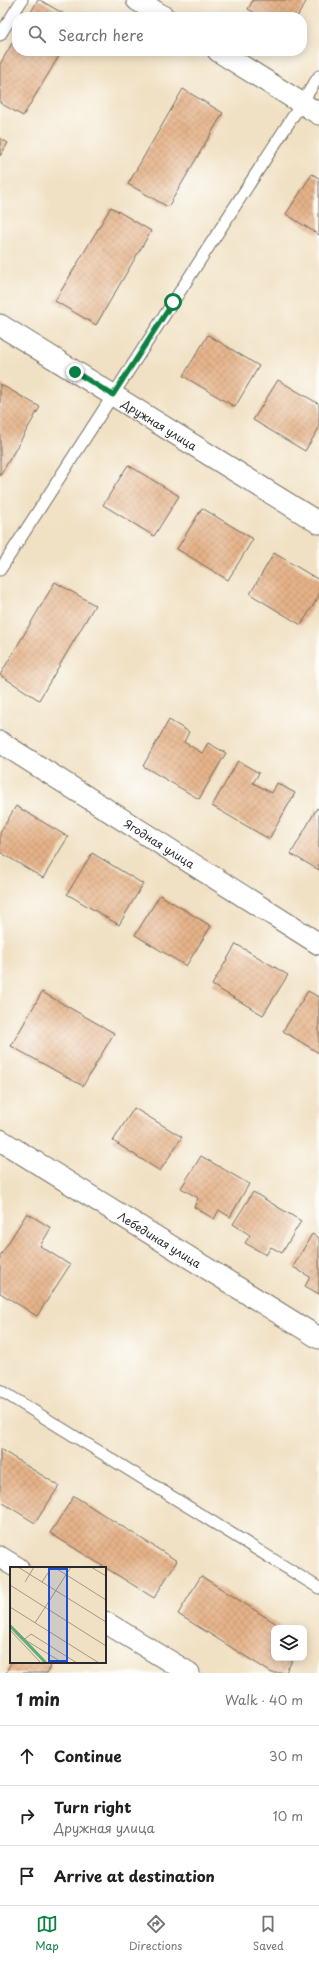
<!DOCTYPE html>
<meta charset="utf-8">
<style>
:root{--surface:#fff;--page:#f6f6f6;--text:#202124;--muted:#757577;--line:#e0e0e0;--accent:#0b8043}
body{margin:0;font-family:"Playpen Sans",sans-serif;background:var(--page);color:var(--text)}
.controls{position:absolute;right:12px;bottom:12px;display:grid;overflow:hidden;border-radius:8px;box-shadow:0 2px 10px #0003}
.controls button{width:36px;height:36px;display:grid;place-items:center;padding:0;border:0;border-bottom:1px solid var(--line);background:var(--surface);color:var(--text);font:20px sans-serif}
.stop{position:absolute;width:12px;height:12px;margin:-9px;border:3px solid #0b8043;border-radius:50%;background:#fff}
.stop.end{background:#0b8043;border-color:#fff;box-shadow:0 1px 4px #0008}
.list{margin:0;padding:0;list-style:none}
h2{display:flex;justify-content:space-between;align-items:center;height:52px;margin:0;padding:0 16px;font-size:17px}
h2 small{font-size:13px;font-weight:400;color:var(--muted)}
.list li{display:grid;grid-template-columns:26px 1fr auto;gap:12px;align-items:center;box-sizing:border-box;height:60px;padding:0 16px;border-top:1px solid var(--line)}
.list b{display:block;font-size:15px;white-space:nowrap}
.list p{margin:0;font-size:13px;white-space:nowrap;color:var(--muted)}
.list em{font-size:13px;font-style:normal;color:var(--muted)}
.icon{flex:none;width:22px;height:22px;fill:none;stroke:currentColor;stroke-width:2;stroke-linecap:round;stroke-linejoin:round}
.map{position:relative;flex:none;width:319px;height:1673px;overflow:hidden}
.search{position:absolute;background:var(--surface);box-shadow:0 2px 10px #0003;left:12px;right:12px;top:12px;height:44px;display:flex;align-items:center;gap:10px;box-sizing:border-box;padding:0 14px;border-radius:16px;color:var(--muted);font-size:15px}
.sheet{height:232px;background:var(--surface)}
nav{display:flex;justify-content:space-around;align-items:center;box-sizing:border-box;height:56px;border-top:1px solid var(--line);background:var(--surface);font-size:11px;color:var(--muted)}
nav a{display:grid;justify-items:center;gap:2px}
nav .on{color:var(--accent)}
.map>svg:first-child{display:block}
</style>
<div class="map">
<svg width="319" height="1673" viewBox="0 0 319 1673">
<defs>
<pattern id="building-cross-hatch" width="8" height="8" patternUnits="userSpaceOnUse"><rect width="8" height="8" fill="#e5b289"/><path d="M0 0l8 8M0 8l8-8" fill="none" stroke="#c59976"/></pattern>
</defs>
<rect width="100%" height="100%" fill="#fdfcf7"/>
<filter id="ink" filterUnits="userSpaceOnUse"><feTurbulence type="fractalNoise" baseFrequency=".025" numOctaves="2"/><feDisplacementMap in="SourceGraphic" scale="8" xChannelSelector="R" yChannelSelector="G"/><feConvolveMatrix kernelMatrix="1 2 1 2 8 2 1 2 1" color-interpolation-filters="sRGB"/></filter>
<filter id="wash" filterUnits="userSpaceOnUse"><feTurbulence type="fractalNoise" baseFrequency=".012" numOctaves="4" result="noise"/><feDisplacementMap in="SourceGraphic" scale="16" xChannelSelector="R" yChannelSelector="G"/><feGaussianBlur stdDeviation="0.9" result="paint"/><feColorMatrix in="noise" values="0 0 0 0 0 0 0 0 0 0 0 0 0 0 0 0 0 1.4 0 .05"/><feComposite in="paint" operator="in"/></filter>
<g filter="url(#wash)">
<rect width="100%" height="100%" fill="#f1e1c4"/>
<g id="blocks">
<g fill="url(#building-cross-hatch)">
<path d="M38,0h2l29,17h-41z"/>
<path d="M253,0h54l-10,17h-35l-14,-8z"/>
<path d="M17,35v16h45l-39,65 -23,-13v-39z"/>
<path d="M183,89l40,24 -55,94 -40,-23z"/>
<path d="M0,138l8,5 -8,13z"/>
<path d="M312,174l7,4v57l-33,-21z"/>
<path d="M111,207l40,24 -55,94 -41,-24z"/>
<path d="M208,335l51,31 -24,41 -52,-31z"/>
<path d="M278,380l41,24v24l-14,23 -52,-31z"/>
<path d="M0,384l40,23 -40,69z"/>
<path d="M128,465l51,31 -25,40 -51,-31z"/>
<path d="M202,508l51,31 -25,41 -51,-31z"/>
<path d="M274,553l45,27v16l-18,29 -51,-31z"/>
<path d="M55,582l40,23 -56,95 -39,-25z"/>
<path d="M169,720l20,12 -5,10 18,11 6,-10 18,10 -27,46 -56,-33z"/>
<path d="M238,761l21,12 -6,10 19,10 5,-10 18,10 -26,46 -57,-33z"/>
<path d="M16,806l52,31 -25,41 -43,-26v-19z"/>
<path d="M317,808l2,1v61l-28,-16z"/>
<path d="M92,853l51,31 -24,41 -52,-31z"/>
<path d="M160,895l51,31 -25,40 -51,-31z"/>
<path d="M236,944l52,31 -25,40 -51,-30z"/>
<path d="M308,991l11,6v56l-36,-22z"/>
<path d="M42,992l72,41 -31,53 -72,-40z"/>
<path d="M134,1108l48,29 -22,34 -47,-30z"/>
<path d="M201,1156l48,28 -19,33 -11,-7 -5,9 -20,-12 4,-9 -17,-10z"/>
<path d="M253,1192l48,29 -19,32 -11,-6 -5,8 -21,-12 5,-8 -17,-11z"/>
<path d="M27,1213l24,15 -11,18 30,19 -33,51 -37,-23v-37z"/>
<path d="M312,1234l7,4v56l-14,-8 5,-9 -17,-10z"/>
<path d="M0,1449l59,37 -24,37 -35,-22z"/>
<path d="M74,1496l103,65 -23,37 -104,-65z"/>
<path d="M201,1576l82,52h-9v30h20l-9,15h-13l-94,-59z"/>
<path d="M11,1662h37l4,2 -5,9h-41z"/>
</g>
</g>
</g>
<g filter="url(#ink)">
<use href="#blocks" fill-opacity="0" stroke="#706b61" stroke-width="1"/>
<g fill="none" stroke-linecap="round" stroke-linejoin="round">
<defs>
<g id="lane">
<path d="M0,35l22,-35"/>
<path d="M0,570l319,-494"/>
<path d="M0,1390l319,198"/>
</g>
<g id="street">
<path d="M137,0l27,17"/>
<path d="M218,51l101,63"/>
<path id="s1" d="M0,325l319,198"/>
<path id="s2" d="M0,742l319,202"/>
<path id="s3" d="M0,1140l319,198"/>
<path d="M0,1557l18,11"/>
<path d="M105,1622l84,51"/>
</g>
</defs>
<use href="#lane" stroke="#706b61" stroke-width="13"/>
<use href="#street" stroke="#706b61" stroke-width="23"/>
<use href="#lane" stroke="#fff" stroke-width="11"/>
<use href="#street" stroke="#fff" stroke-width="21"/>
</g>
</g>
<g fill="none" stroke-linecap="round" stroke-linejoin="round" filter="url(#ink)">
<path stroke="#0b8043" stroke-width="5" d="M75,372l38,23 60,-93"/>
</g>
<g text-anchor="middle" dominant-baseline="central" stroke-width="3.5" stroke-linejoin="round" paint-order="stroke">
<g font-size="11" fill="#2b2b2b" stroke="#fdfcf7">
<text stroke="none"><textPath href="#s1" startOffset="188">Дружная улица</textPath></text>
<text stroke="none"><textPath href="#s2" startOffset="189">Ягодная улица</textPath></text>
<text stroke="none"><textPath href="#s3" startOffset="188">Лебединая улица</textPath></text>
</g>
</g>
<g transform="translate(10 1567)">
<rect width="96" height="96" fill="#f1e1c4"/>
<path d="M0,57l21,21 17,18h-4l-34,-35z" fill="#60ae79"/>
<path fill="none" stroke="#a29887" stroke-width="1" d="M8,0l88,55M44,0l52,33M81,0l15,9M15,15l9,-15M32,15l10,-15M0,18l96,61M0,40l89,56M25,56l36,-56M0,57l17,17 36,22M0,63l31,33M15,72l6,-5 46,29"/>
<path fill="#1d4ed8" fill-opacity="0.15" stroke="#1d4ed8" stroke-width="2" d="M39,2h18v92h-18z"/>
<rect width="96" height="96" fill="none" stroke="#2b2b2b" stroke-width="2"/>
</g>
</svg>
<div class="controls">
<button><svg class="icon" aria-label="layers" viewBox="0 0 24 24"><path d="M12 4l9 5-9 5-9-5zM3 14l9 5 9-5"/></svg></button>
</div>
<div class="stop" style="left:173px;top:302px"></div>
<div class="stop end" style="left:75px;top:372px"></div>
<div class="search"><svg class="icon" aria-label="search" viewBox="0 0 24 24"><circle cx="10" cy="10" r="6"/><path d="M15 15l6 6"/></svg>Search here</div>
</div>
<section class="sheet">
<h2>1 min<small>Walk · 40 m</small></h2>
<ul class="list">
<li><svg class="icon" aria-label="ahead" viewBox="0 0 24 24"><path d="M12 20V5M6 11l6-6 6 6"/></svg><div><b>Continue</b></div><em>30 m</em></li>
<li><svg class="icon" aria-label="right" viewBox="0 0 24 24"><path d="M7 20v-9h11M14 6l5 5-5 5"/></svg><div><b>Turn right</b><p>Дружная улица</p></div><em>10 m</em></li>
<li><svg class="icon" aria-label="arrive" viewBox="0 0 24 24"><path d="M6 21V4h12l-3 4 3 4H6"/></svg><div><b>Arrive at destination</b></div></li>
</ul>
</section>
<nav>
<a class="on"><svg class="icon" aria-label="map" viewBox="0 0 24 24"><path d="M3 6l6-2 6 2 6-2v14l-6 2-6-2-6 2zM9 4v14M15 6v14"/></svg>Map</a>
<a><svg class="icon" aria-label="directions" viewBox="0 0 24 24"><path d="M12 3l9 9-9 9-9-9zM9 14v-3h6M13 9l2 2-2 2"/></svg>Directions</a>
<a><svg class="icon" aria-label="saved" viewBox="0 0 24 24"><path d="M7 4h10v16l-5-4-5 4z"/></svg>Saved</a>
</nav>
